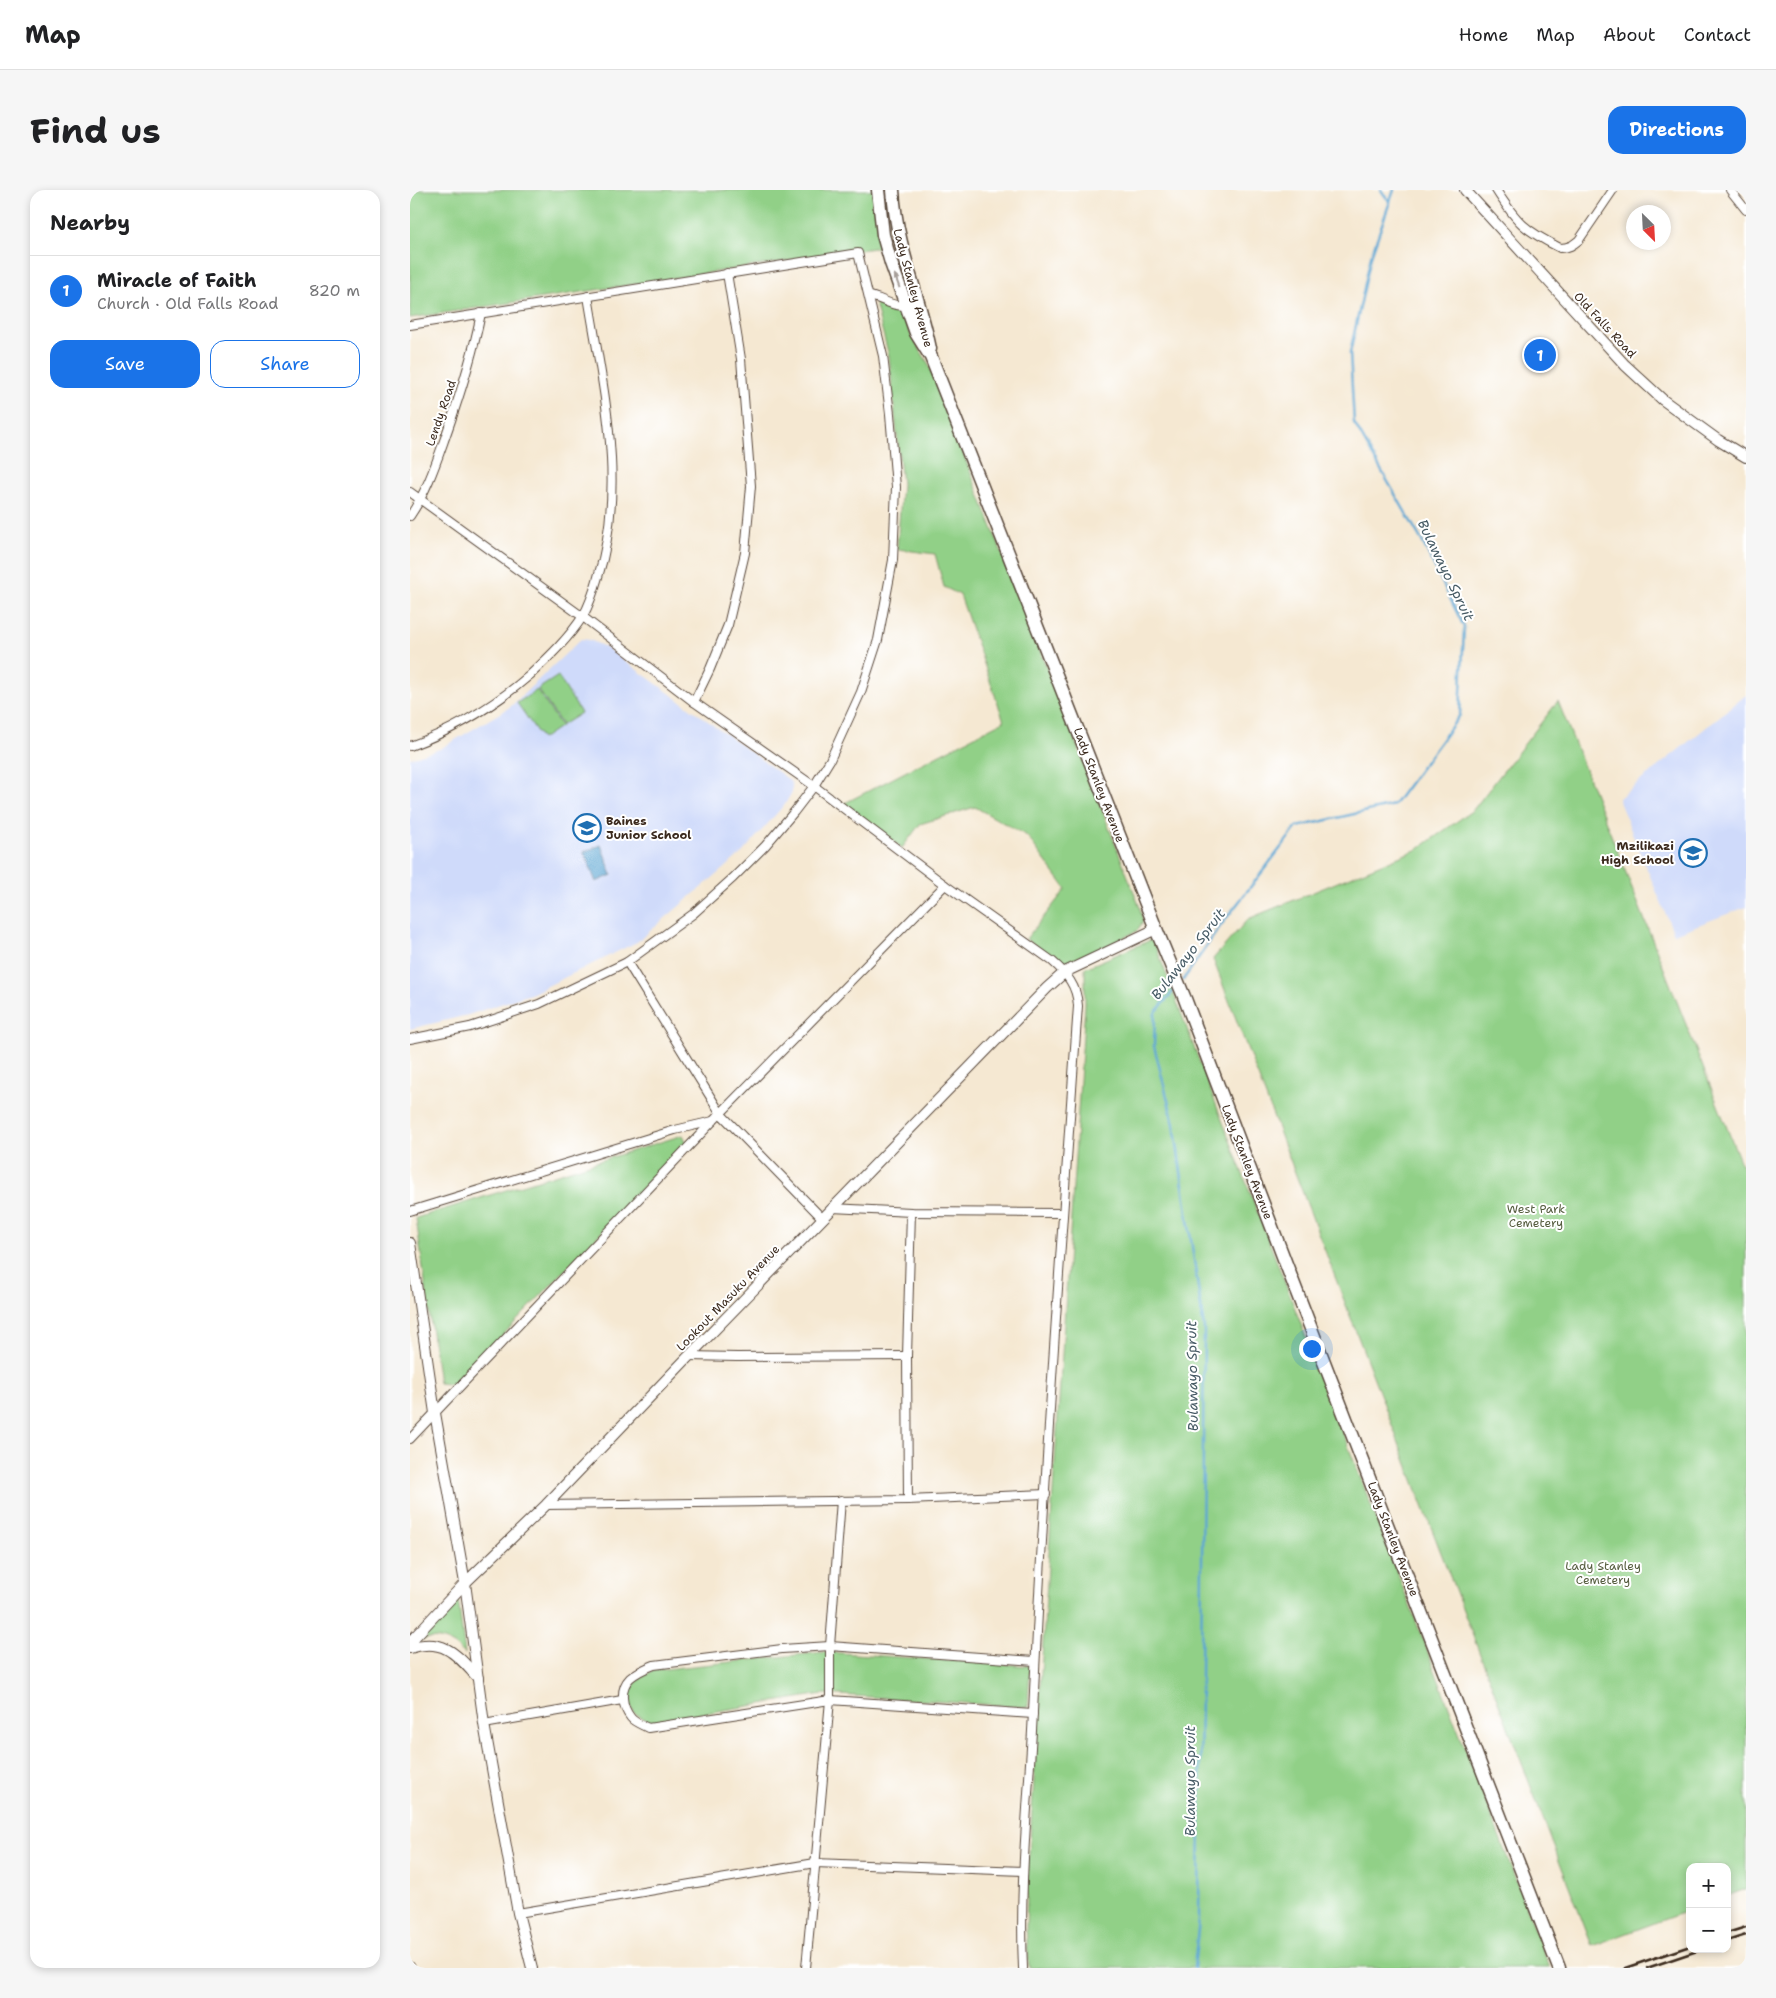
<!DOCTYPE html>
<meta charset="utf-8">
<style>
:root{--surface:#fff;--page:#f6f6f6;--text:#202124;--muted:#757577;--line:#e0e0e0;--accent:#1a73e8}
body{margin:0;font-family:"Shantell Sans",sans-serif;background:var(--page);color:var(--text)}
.controls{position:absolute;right:15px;bottom:15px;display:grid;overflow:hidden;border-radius:10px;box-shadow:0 2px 8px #0003}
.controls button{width:45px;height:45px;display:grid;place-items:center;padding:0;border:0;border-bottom:1px solid var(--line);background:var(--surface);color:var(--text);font:25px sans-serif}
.compass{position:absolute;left:1216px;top:15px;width:45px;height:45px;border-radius:50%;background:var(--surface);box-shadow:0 2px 8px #0003;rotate:156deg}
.you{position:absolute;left:901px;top:1158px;width:18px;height:18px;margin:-12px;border:4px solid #fff;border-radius:50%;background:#1a73e8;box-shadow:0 0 0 8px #1a73e833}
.badge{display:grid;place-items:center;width:32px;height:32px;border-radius:50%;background:var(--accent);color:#fff;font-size:16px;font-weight:700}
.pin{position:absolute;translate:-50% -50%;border:2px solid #fff;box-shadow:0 1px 5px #0006}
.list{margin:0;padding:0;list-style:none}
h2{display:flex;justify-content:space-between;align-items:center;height:65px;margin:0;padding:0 20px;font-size:21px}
h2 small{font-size:16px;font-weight:400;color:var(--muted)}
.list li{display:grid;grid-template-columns:32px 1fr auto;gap:15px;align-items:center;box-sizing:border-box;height:70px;padding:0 20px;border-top:1px solid var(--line)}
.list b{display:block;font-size:19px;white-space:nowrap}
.list p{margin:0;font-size:16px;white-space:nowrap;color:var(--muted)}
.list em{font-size:16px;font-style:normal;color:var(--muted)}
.actions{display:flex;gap:10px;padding:15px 20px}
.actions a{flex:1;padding:11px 0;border:1px solid var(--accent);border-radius:15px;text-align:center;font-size:18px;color:var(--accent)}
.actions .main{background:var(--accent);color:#fff}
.map{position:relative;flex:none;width:1336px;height:1778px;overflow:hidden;border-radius:15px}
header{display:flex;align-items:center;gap:30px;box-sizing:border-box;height:70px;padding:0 25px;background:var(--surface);border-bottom:1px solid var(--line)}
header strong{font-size:24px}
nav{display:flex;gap:28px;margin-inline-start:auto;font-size:18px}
.intro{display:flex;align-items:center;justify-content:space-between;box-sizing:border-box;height:120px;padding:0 30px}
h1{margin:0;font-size:35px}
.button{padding:12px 22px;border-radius:15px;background:var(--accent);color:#fff;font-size:18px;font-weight:700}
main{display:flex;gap:30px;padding:0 30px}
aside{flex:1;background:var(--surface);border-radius:15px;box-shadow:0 2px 8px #0003}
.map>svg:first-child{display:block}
</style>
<header>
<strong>Map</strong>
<nav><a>Home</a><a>Map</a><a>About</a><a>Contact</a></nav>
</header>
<div class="intro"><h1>Find us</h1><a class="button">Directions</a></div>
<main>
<aside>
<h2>Nearby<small></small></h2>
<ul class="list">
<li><span class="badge">1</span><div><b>Miracle of Faith</b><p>Church · Old Falls Road</p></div><em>820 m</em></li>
</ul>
<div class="actions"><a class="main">Save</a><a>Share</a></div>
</aside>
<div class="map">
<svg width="1336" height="1778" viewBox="0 0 1336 1778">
<rect width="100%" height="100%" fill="#fff"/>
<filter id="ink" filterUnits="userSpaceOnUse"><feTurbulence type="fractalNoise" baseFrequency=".02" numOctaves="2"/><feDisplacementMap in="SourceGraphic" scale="10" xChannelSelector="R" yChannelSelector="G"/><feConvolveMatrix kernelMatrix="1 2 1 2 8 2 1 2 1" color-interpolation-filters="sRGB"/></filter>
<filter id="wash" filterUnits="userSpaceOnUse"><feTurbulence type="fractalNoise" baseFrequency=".0096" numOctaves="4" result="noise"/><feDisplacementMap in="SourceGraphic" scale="20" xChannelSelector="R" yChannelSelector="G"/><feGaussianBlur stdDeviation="1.12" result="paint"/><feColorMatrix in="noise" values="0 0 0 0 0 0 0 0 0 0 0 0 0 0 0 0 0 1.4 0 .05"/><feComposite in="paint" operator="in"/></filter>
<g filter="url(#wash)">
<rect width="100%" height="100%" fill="#f5e8d2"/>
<g fill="#cfdafa">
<path d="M171,449l9,1 17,8 181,131 4,5v8l-7,12 -43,49 -105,89 -104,51 -65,22 -58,14v-271l30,-9 70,-42z"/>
<path d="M1336,505v212l-72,27 -56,-135z"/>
</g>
<g fill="#91d087" stroke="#667d52">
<path d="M0,0h464l6,57 -470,71z"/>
<path d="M465,113l18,9 9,1 9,22 17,28 211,542 4,16 -6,10 -63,31 -18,-3 -30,-20 40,-50 -39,-53 -52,-29 -55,17 -18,24 -59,-44 161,-83 -44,-126 -16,-8 -9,-33 -38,-5 5,-65 -13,-128z"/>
<path d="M148,486l23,37 -19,12 -24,-36z"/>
<path d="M127,500l24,36 -19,13 -25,-36z"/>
<path d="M1148,511l188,475v713l-19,7v-29h-37v43l-98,36 -379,-987 35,-40 170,-70 55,-39z"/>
<path d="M743,749l52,137 345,892h-521l-3,-41 2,-56 57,-866v-37z"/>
<path d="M273,945l4,8 -232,242 -16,-2 -23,-165z"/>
<path d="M48,1409l7,55c-12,-12 -27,-19 -44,-14z"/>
<path d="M415,1462l205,14 -2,41 -205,-13 -173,28 -16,-9 -7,-15c8,-17 12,-21 29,-28z"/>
</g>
<path fill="#5ba6d3" stroke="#4b6878" d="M191,655l11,30 -16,7 -12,-30z"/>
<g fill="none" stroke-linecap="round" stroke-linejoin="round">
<g stroke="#5ba6d3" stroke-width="2.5">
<path d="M971,0l9,13"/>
<path d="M773,790l38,-55 76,-98 97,-22 66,-90 4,-88 -42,-86 -68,-118 -4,-70 21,-97 23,-66"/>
<path d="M766,798l-21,25 -1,33 20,78 30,204 -5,591 -5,49"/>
</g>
</g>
</g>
<g filter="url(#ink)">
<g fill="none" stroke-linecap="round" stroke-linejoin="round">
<defs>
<g id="minor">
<path d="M1086,0c21,33 30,41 64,58 9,0 13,-3 19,-8l34,-50"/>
<path d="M1320,0l16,20"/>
<path d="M459,106c14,2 27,14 41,8"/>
<path d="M0,135l448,-72 25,103 7,58 6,73 -3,73 -15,80 -17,52 -31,68 -16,26 -20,26 -29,34 -32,32 -40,36 -66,48 -88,42 -69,23 -60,12"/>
<path d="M0,302l173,125 111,85 120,84 131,99 107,76c15,13 25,25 26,45 -17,235 -34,471 -45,706 -4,85 -14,170 -10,256"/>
<path d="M0,326c17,-25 26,-53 36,-81 14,-40 27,-80 35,-122"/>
<path d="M284,512l16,-33 18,-44 17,-72 6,-67 -10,-127 -14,-86"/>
<path d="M0,556c44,-16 84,-40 120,-71 19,-18 39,-37 53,-59 7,-12 11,-25 15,-39 29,-92 5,-188 -10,-281"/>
<path d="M217,772l94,152 101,104"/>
<path d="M422,1018l79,4 152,1"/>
<path d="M0,1021l265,-81 38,-9"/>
<path d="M279,1166l48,1 170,-1"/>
<path d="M0,1249l303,-318 232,-236"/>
<path d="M498,1310l-1,-144 4,-144"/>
<path d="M136,1315l362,-5 138,-6"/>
<path d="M623,1524l-203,-14 -182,28c-5,-3 -13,-5 -17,-10 -9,-11 -12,-29 -1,-40 7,-6 16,-10 24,-13l128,-16 48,-3 205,15"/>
<path d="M74,1534l138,-24"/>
<path d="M108,1723l297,-50 208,8"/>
<path d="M0,1776l1,2"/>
<path d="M396,1778l24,-268v-54l11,-146"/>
</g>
<g id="tertiary">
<path d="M1055,0l160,175 38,35 55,40 28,17"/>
<path d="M0,1053l25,170 30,170 19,141 34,189 14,55"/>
<path d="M0,1452l55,-59 81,-78 143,-149 358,-368 18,-16 91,-43"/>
<path d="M0,1458c34,-11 47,7 68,30"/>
</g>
<g id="trunk">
<path d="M468,0l5,45 8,28 25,70 15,24 225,572 29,70 101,265 273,704"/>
<path d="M483,0c3,57 26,104 37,159"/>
</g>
</defs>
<use href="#minor" stroke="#574639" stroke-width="10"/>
<use href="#tertiary" stroke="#574639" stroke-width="12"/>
<use href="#trunk" stroke="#574639" stroke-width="15"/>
<use href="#minor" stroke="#fff" stroke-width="8"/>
<use href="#tertiary" stroke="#fff" stroke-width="10"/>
<use href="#trunk" stroke="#fff" stroke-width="12"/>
<g stroke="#3b2a1e" stroke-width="2.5">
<path d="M1317,1743l19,-6"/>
<path d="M1317,1751l19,-6"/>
<path d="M1215,1778l65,-22"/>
<path d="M1237,1778l56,-19"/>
</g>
</g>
<defs><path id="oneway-solid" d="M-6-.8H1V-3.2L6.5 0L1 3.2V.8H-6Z" transform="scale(1.25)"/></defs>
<use fill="#a79f9a" href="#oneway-solid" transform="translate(487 91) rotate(-110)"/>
</g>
<defs>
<symbol id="school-ring" viewBox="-11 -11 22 22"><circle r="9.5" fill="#fff" stroke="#1f6fb2" stroke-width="1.5"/><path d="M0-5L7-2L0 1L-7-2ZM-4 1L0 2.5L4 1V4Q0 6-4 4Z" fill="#1f6fb2"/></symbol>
</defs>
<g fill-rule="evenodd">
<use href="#school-ring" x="161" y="622" width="32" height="32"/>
<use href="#school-ring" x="1267" y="647" width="32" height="32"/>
</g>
<g text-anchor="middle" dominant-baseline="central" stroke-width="4" stroke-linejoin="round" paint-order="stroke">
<g font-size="12" fill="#3b2a1e" stroke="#fff">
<text transform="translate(503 98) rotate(75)">Lady Stanley Avenue</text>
<text transform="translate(1195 135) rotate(47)">Old Falls Road</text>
<text transform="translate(31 223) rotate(-71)">Lendy Road</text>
<text transform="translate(689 595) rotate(69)">Lady Stanley Avenue</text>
<text transform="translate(837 972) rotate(69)">Lady Stanley Avenue</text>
<text transform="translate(318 1108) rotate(-46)">Lookout Masuku Avenue</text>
<text transform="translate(983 1349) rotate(69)">Lady Stanley Avenue</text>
</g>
<g font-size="12" font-weight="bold" fill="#3b2a1e" stroke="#fff" text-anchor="start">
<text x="196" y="631">Baines<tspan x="196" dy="14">Junior School</tspan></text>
<text x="1264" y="656" text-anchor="end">Mzilikazi<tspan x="1264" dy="14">High School</tspan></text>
</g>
<g font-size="12" fill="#555c3e" stroke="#fff">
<text x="1126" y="1019">West Park<tspan x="1126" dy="14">Cemetery</tspan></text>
<text x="1193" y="1376">Lady Stanley<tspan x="1193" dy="14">Cemetery</tspan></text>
</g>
<g font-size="14" font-style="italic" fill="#485c66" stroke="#fff">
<text transform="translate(1036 380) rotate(64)">Bulawayo Spruit</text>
<text transform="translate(778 764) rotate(-52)">Bulawayo Spruit</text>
<text transform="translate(782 1186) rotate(-91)">Bulawayo Spruit</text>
<text transform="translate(780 1591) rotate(-90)">Bulawayo Spruit</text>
</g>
</g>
</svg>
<div class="controls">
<button>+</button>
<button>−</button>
</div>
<svg class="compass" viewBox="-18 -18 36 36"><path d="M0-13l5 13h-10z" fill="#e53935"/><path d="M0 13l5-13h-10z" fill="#757577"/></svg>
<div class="you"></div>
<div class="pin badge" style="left:1130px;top:165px">1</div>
</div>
</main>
